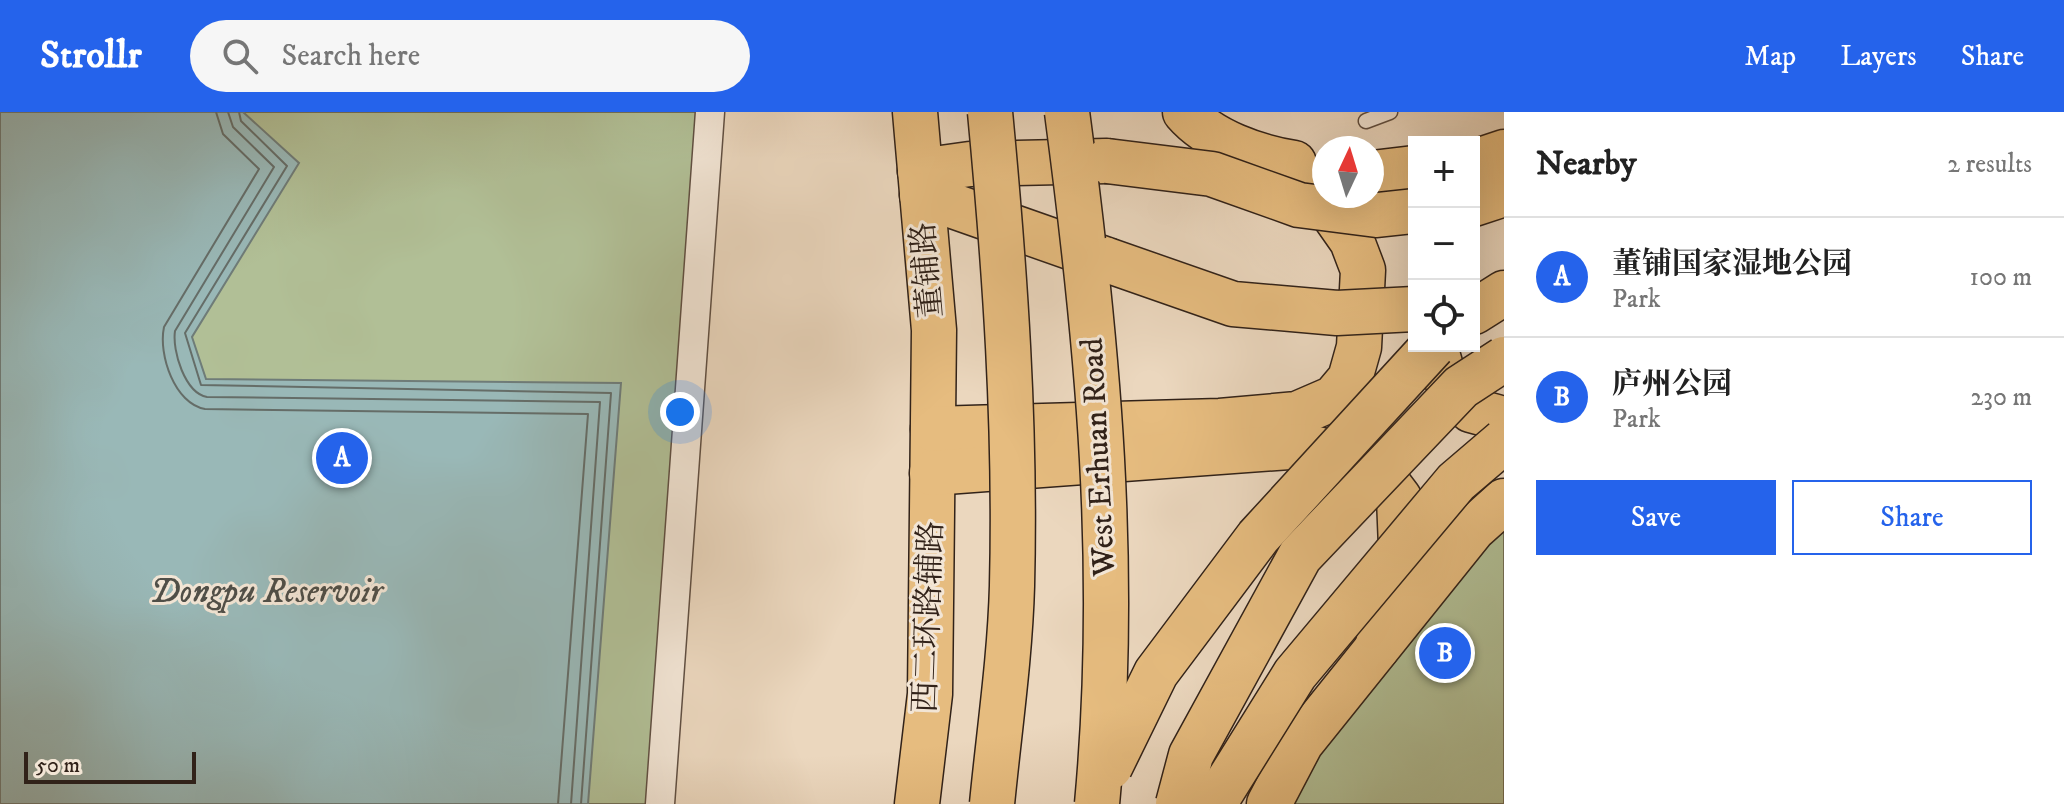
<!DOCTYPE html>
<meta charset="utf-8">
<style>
:root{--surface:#fff;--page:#f6f6f6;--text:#222;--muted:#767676;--line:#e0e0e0;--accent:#2563eb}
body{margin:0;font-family:"IM FELL DW Pica","Noto Serif SC",serif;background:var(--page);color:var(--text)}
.controls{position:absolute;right:24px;top:24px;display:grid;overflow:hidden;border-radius:0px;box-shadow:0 8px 32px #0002}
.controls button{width:72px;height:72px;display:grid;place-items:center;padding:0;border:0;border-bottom:2px solid var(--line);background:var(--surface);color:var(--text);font:40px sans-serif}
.compass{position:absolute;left:1312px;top:24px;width:72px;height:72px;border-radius:50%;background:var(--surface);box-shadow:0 8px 32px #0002;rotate:4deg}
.scale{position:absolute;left:24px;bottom:20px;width:172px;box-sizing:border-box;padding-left:8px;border:4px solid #312219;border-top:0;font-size:22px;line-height:28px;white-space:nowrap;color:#312219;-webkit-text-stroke:6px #f2e5d5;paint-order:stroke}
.you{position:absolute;left:680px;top:300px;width:28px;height:28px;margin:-20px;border:6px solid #fff;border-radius:50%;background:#1a73e8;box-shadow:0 0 0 12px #1a73e833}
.badge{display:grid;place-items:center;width:52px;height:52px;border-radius:50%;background:var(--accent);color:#fff;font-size:26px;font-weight:700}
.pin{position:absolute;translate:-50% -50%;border:4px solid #fff;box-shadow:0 2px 8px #0006}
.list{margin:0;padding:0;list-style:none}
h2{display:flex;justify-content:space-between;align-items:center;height:104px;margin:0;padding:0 32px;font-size:34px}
h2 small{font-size:26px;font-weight:400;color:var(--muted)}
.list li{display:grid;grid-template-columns:52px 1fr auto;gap:24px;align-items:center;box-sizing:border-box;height:120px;padding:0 32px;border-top:2px solid var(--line)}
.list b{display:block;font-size:30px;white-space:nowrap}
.list p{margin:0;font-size:26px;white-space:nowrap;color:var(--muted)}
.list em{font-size:26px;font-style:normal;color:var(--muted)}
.actions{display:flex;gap:16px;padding:24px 32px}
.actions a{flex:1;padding:18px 0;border:2px solid var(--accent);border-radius:0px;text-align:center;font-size:28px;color:var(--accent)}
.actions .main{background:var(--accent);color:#fff}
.icon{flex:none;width:44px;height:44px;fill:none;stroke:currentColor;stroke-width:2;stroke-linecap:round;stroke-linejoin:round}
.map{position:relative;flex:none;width:1504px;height:692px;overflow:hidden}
header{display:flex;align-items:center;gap:48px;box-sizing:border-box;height:112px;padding:0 40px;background:var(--accent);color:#fff}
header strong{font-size:38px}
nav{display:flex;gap:44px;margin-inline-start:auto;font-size:28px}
.search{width:560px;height:72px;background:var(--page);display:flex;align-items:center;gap:20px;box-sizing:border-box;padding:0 28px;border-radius:44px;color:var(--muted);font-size:30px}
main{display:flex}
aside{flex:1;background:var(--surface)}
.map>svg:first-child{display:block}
</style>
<header>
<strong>Strollr</strong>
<div class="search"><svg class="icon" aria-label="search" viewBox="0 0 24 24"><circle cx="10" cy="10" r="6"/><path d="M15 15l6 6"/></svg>Search here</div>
<nav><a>Map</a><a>Layers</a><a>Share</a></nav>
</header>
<main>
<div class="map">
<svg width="1504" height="692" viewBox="0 0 1504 692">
<rect width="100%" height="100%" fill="#ebd7be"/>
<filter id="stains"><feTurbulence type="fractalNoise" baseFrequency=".0025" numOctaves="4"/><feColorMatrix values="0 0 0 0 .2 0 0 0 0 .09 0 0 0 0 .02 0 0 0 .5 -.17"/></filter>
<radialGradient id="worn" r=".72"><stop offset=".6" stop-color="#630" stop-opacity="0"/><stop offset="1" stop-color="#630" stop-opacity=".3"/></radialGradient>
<g fill="#b1bf96" stroke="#717058" stroke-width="2">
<path d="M0,0h710l-50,692h-660z"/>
<path d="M1504,407v285h-211l23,-55z"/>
</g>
<path fill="#99b8b7" stroke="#6f7c78" stroke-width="2" d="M0,0h243l56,51 -107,174 14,42 415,4 -33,421h-588z"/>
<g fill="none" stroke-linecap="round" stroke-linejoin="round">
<g stroke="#656d68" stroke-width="2">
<path d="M216,0l7,22 36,35 -95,158c-6,28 11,77 41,82l383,5 -30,390"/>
<path d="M228,0l5,15 41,40 -99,164c-3,20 10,62 32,66l393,5 -29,402"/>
<path d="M239,0l2,9 46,45 -102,167 16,52 410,8 -30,411"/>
</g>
<defs>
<path id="lane" d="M1366,9l24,-9"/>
<path id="street" d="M660,692l50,-692"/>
<g id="highway">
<path d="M915,0l19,218 -4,364 -13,110"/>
<path d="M1185,0c25,29 72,45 109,51"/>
<path d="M1474,50l30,-10"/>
<path d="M920,59l50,-7 137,-3"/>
<path d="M1372,61l42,-5"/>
<path d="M922,83l185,65"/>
<path d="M1474,92l30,-10"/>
<path d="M1474,200l30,-19"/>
<path d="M1435,234l8,28 28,36 33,9"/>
<path d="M933,317l287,-8 77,-7 37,-16 16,-19 9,-32 4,-77 -11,-29 -35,-50 -53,-33"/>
<path d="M932,361l371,-27 68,15 28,37 2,49 -24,101"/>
<path d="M1269,692l32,-61 172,-214 31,-28"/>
</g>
</defs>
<use href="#lane" stroke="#604f42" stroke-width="17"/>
<use href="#street" stroke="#604f42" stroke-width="31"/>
<use href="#highway" stroke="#312219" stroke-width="47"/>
<use href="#lane" stroke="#f2e5d5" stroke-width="14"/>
<use href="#street" stroke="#f2e5d5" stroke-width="28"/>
<use href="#highway" stroke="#e6bc7f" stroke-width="44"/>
<defs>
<g id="highway-bridge">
<path d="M990,0c15,158 26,315 22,474 -2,72 -13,146 -20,218"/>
<path d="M1067,0c31,233 52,457 30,692"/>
<path d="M1107,49l105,13 87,31 78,10 37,-4"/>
<path d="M1107,148l126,44 104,9 77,-4"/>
<path d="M1110,655l46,-94 102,-136 175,-191"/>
<path d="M1178,692l13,-49 109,-199 161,-169 43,-28"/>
<path d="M1214,692l81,-130 161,-192 48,-41"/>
</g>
</defs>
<use href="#highway-bridge" stroke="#312219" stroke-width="47" stroke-linecap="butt"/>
<use href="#highway-bridge" stroke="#e6bc7f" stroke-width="44"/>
</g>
<g text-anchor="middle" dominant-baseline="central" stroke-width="6" stroke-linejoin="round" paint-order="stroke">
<g font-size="32" fill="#312219" stroke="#f2e5d5">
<text transform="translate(928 158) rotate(-95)">董铺路</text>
<text transform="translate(1099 345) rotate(-93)">West Erhuan Road</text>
<text transform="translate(929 505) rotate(-88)">西二环路辅路</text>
</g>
<g font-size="34" font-style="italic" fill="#504f48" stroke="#f2e5d5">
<text x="266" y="480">Dongpu Reservoir</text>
</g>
</g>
<rect width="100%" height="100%" filter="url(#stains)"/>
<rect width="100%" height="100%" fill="url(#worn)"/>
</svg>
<div class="controls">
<button>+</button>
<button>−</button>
<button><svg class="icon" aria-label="locate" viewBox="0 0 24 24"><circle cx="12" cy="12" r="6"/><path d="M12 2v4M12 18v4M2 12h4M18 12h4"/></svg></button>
</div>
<svg class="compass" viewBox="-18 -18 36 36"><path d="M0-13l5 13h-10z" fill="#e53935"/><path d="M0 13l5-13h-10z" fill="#767676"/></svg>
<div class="scale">50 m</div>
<div class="you"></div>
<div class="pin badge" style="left:342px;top:346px">A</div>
<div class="pin badge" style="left:1445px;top:541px">B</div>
</div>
<aside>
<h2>Nearby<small>2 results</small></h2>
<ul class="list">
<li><span class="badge">A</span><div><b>董铺国家湿地公园</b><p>Park</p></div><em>100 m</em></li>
<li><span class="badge">B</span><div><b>庐州公园</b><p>Park</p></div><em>230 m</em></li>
</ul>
<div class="actions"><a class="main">Save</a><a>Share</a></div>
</aside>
</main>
